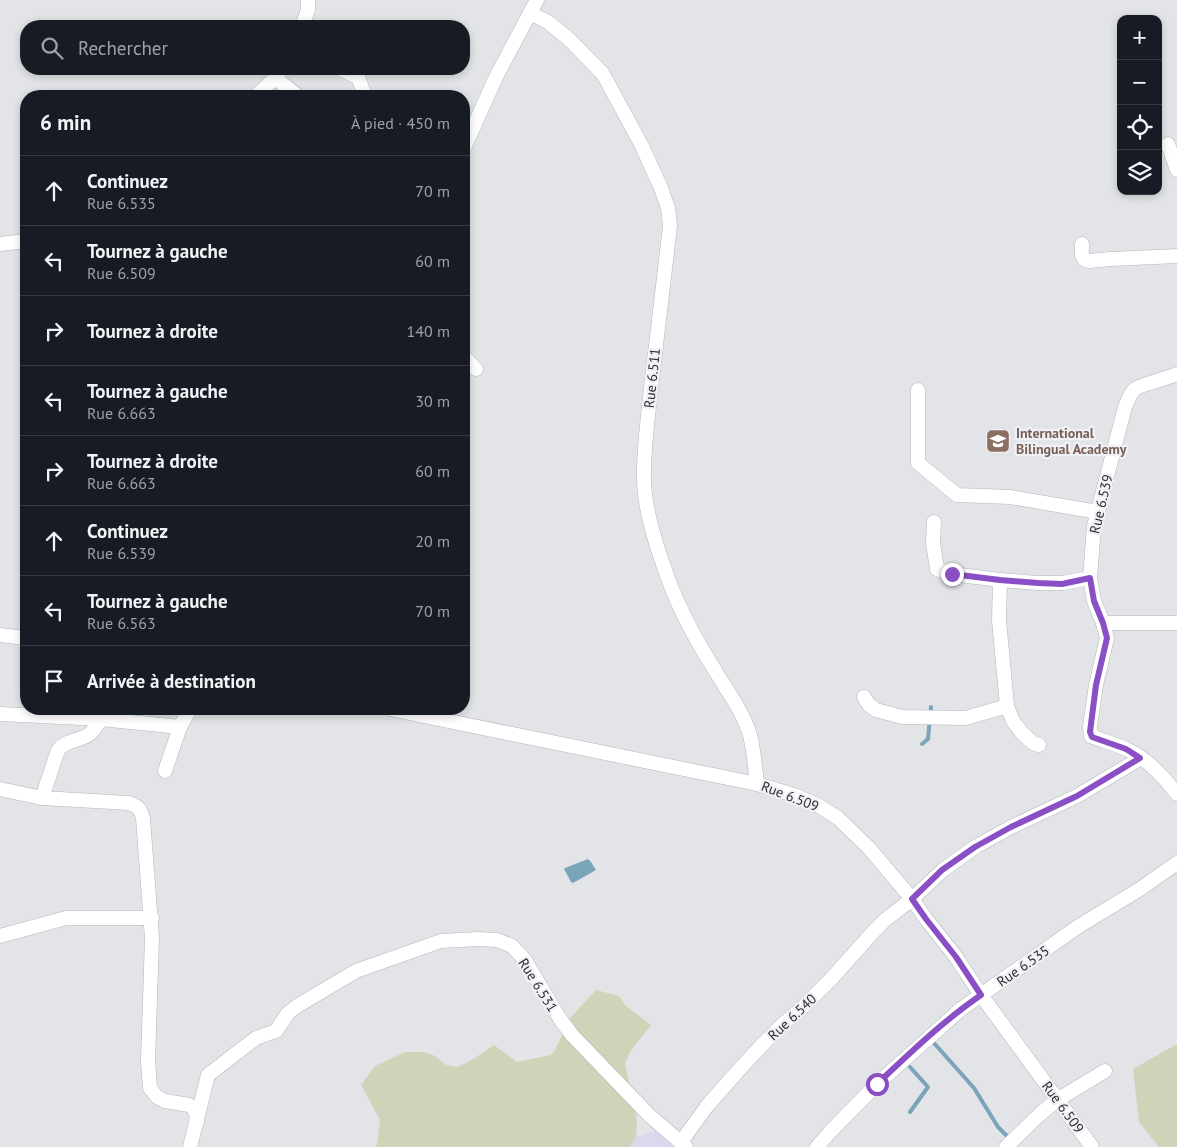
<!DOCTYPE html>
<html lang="fr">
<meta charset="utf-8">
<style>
:root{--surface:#171b24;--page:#242831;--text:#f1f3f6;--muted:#9ea1a6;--line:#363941}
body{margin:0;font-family:"PT Sans",sans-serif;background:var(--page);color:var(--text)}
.controls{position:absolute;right:15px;top:15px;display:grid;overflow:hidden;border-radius:10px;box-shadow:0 2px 8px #0003}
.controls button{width:45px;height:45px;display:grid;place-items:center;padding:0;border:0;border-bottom:1px solid var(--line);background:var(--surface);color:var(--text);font:25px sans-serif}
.stop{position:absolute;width:15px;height:15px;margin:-11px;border:4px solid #8b4fc5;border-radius:50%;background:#fff}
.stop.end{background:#8b4fc5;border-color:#fff;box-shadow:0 1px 5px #0008}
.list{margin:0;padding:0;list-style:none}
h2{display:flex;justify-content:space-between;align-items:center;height:65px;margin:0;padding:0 20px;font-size:21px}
h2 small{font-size:16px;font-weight:400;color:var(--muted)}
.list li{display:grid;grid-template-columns:32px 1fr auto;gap:15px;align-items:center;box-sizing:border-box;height:70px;padding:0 20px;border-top:1px solid var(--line)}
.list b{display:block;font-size:19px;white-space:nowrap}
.list p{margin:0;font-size:16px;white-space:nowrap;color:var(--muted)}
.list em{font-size:16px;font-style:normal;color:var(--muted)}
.icon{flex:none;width:28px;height:28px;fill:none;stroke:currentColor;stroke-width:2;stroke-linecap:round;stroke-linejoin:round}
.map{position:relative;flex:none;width:1177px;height:1147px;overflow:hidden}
.search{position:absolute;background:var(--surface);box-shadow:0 2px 8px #0003;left:20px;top:20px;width:450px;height:55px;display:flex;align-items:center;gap:12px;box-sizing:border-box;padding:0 18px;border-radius:20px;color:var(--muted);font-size:19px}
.panel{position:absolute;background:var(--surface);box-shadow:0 2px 8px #0003;left:20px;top:90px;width:450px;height:625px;border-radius:20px}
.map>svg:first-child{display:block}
</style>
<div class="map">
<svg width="1177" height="1147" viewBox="0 0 1177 1147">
<rect width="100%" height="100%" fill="#e2e4e8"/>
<path fill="#dbd7ec" d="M665,1128l20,19h-56l7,-10z"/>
<g fill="#d1d3b8">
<path d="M596,990l23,6 7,10 25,19 -21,27 -5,11 12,56 -1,18 -7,10h-254l2,-2 3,-25 -19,-35 14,-19 30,-14h19l11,4 11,9 12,2 17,-9 19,-13 23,17 34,-7 4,-5 15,-32z"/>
<path d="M1177,1044v103h-18l-20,-25 -6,-53z"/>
</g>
<path fill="#7aa4b8" d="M588,859l3,3 5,8 -23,13 -2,-1 -7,-13 1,-1z"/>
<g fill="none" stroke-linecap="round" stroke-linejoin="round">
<g stroke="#7aa4b8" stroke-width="4">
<path d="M922,744l6,-5 3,-32"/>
<path d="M934,1043l40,45 24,39 10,10"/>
<path d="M910,1112l18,-25 -18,-20"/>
</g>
<defs>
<g id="minor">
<path d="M537,0l-7,13 18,9 22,18 33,34 39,72 19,42 7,20 2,18c-6,54 -13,108 -19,162 -3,31 -8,63 -7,94 1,26 11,60 20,85 12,37 31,72 52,105 12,20 27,40 34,63 4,16 5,32 7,49"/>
<path d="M302,26l6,-16v-10"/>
<path d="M340,69l18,8 7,19"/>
<path d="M275,78l23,18"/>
<path d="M256,96l19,-18 6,-9"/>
<path d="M1168,144l9,26"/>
<path d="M464,148l32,-71 34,-64"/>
<path d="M0,244l26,-3"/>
<path d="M1082,244c0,7 -2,16 7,17l22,-2 66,-3"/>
<path d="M464,357l12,12"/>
<path d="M1177,374c-8,4 -38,11 -42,15 -5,4 -7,12 -10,18l-31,119 -4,52 4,23 9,22h74"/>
<path d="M918,390v73l39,32 53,2 88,15"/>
<path d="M934,522l-1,21 4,26 15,5 48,6 38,3h25l27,-5"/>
<path d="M1000,580l-1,40 8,86 6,15 9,12 11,10 6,2"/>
<path d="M1103,623l4,15 -11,47 -6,42 1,9c12,5 25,8 37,14 19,9 36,27 49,44"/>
<path d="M0,635l26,3"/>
<path d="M864,697l5,8 7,5 26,7 64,1 41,-12"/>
<path d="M390,709l367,75 37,11 25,11 19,12 31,30 43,51 14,20 30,38 25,38 111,152"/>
<path d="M0,714l101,5 79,8"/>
<path d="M101,719c-4,6 -7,12 -13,16 -10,6 -22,5 -30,15l-16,48 87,5c10,4 11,5 14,15l9,120 -4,123 2,27 7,9 8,4 24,4 4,3 3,5 1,9"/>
<path d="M165,771l15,-44 10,-18"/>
<path d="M0,789l42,9"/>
<path d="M0,936l66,-18h86"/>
<path d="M681,1142l26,-36 30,-34 24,-26 22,-22 18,-15 31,-31 42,-47 11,-11 27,-21 31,-29 32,-23 36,-20 66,-31 64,-38"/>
<path d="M190,1147l18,-72 48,-37 20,-7 12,-18 9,-7 59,-35 85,-30 37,-2 19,1 15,6 13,14 35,59 12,16 77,80 37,32"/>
<path d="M817,1147l12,-14 48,-49 84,-75 118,-83 61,-37 37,-26"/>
<path d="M1006,1147l34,-33 17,-14 48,-29"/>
</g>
</defs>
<use href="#minor" stroke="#b4b7bb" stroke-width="15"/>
<use href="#minor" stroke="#fff" stroke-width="14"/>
</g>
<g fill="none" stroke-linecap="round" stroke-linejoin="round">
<path stroke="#8b4fc5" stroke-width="6" d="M877,1084c33,-31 66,-63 104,-89l-25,-38 -30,-38 -14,-20 30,-29 33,-23 36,-20 66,-31 63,-38 -14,-9 -34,-12 -2,-5 6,-47 11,-47 -4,-15 -9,-22 -4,-23 -28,6 -24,-1 -38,-3 -48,-6"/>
</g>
<defs>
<symbol id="school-square" viewBox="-11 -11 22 22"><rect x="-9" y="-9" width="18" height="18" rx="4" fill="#8d6e63" stroke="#eff1f6"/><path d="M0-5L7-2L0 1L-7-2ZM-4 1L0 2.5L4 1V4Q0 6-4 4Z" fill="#fff"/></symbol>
</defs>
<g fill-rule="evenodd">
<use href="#school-square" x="984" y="427" width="28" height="28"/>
</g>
<g text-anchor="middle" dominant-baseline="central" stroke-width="4.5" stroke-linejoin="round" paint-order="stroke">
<g font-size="14" fill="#2b2c2d" stroke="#eff1f6">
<text transform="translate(652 378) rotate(-84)">Rue 6.511</text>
<text transform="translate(1101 504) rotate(-77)">Rue 6.539</text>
<text transform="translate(790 796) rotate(21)">Rue 6.509</text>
<text transform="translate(1023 966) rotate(-35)">Rue 6.535</text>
<text transform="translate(538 985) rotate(58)">Rue 6.531</text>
<text transform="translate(792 1017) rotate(-43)">Rue 6.540</text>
<text transform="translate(1063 1107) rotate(54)">Rue 6.509</text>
</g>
<g font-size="14" font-weight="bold" fill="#785e54" stroke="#eff1f6" text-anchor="start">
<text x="1016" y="433">International<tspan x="1016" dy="16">Bilingual Academy</tspan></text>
</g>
</g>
</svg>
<div class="controls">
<button>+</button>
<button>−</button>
<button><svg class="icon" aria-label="locate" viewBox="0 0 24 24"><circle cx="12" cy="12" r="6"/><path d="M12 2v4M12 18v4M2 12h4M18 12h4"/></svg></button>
<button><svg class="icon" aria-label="layers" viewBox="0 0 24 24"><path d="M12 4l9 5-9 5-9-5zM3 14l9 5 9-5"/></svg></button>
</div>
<div class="stop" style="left:877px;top:1084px"></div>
<div class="stop end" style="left:952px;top:574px"></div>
<div class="search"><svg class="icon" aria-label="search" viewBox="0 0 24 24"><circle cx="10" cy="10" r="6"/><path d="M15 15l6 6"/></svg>Rechercher</div>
<section class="panel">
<h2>6 min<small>À pied · 450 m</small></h2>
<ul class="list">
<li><svg class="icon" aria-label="ahead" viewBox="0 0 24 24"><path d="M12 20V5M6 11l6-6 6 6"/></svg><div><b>Continuez</b><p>Rue 6.535</p></div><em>70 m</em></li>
<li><svg class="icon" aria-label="left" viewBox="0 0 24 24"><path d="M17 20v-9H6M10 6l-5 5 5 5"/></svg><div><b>Tournez à gauche</b><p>Rue 6.509</p></div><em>60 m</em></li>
<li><svg class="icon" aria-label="right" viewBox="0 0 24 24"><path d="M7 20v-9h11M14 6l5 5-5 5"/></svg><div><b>Tournez à droite</b></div><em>140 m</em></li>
<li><svg class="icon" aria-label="left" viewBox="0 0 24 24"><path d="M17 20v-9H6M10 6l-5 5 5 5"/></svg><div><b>Tournez à gauche</b><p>Rue 6.663</p></div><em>30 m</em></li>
<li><svg class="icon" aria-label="right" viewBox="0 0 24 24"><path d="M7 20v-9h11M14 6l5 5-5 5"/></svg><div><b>Tournez à droite</b><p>Rue 6.663</p></div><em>60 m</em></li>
<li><svg class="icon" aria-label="ahead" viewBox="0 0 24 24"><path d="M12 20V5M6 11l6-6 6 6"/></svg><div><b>Continuez</b><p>Rue 6.539</p></div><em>20 m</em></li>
<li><svg class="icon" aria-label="left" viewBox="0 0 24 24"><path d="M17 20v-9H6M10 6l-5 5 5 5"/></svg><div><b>Tournez à gauche</b><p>Rue 6.563</p></div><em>70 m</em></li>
<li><svg class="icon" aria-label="arrive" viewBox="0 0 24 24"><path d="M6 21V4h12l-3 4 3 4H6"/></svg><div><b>Arrivée à destination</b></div></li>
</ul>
</section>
</div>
